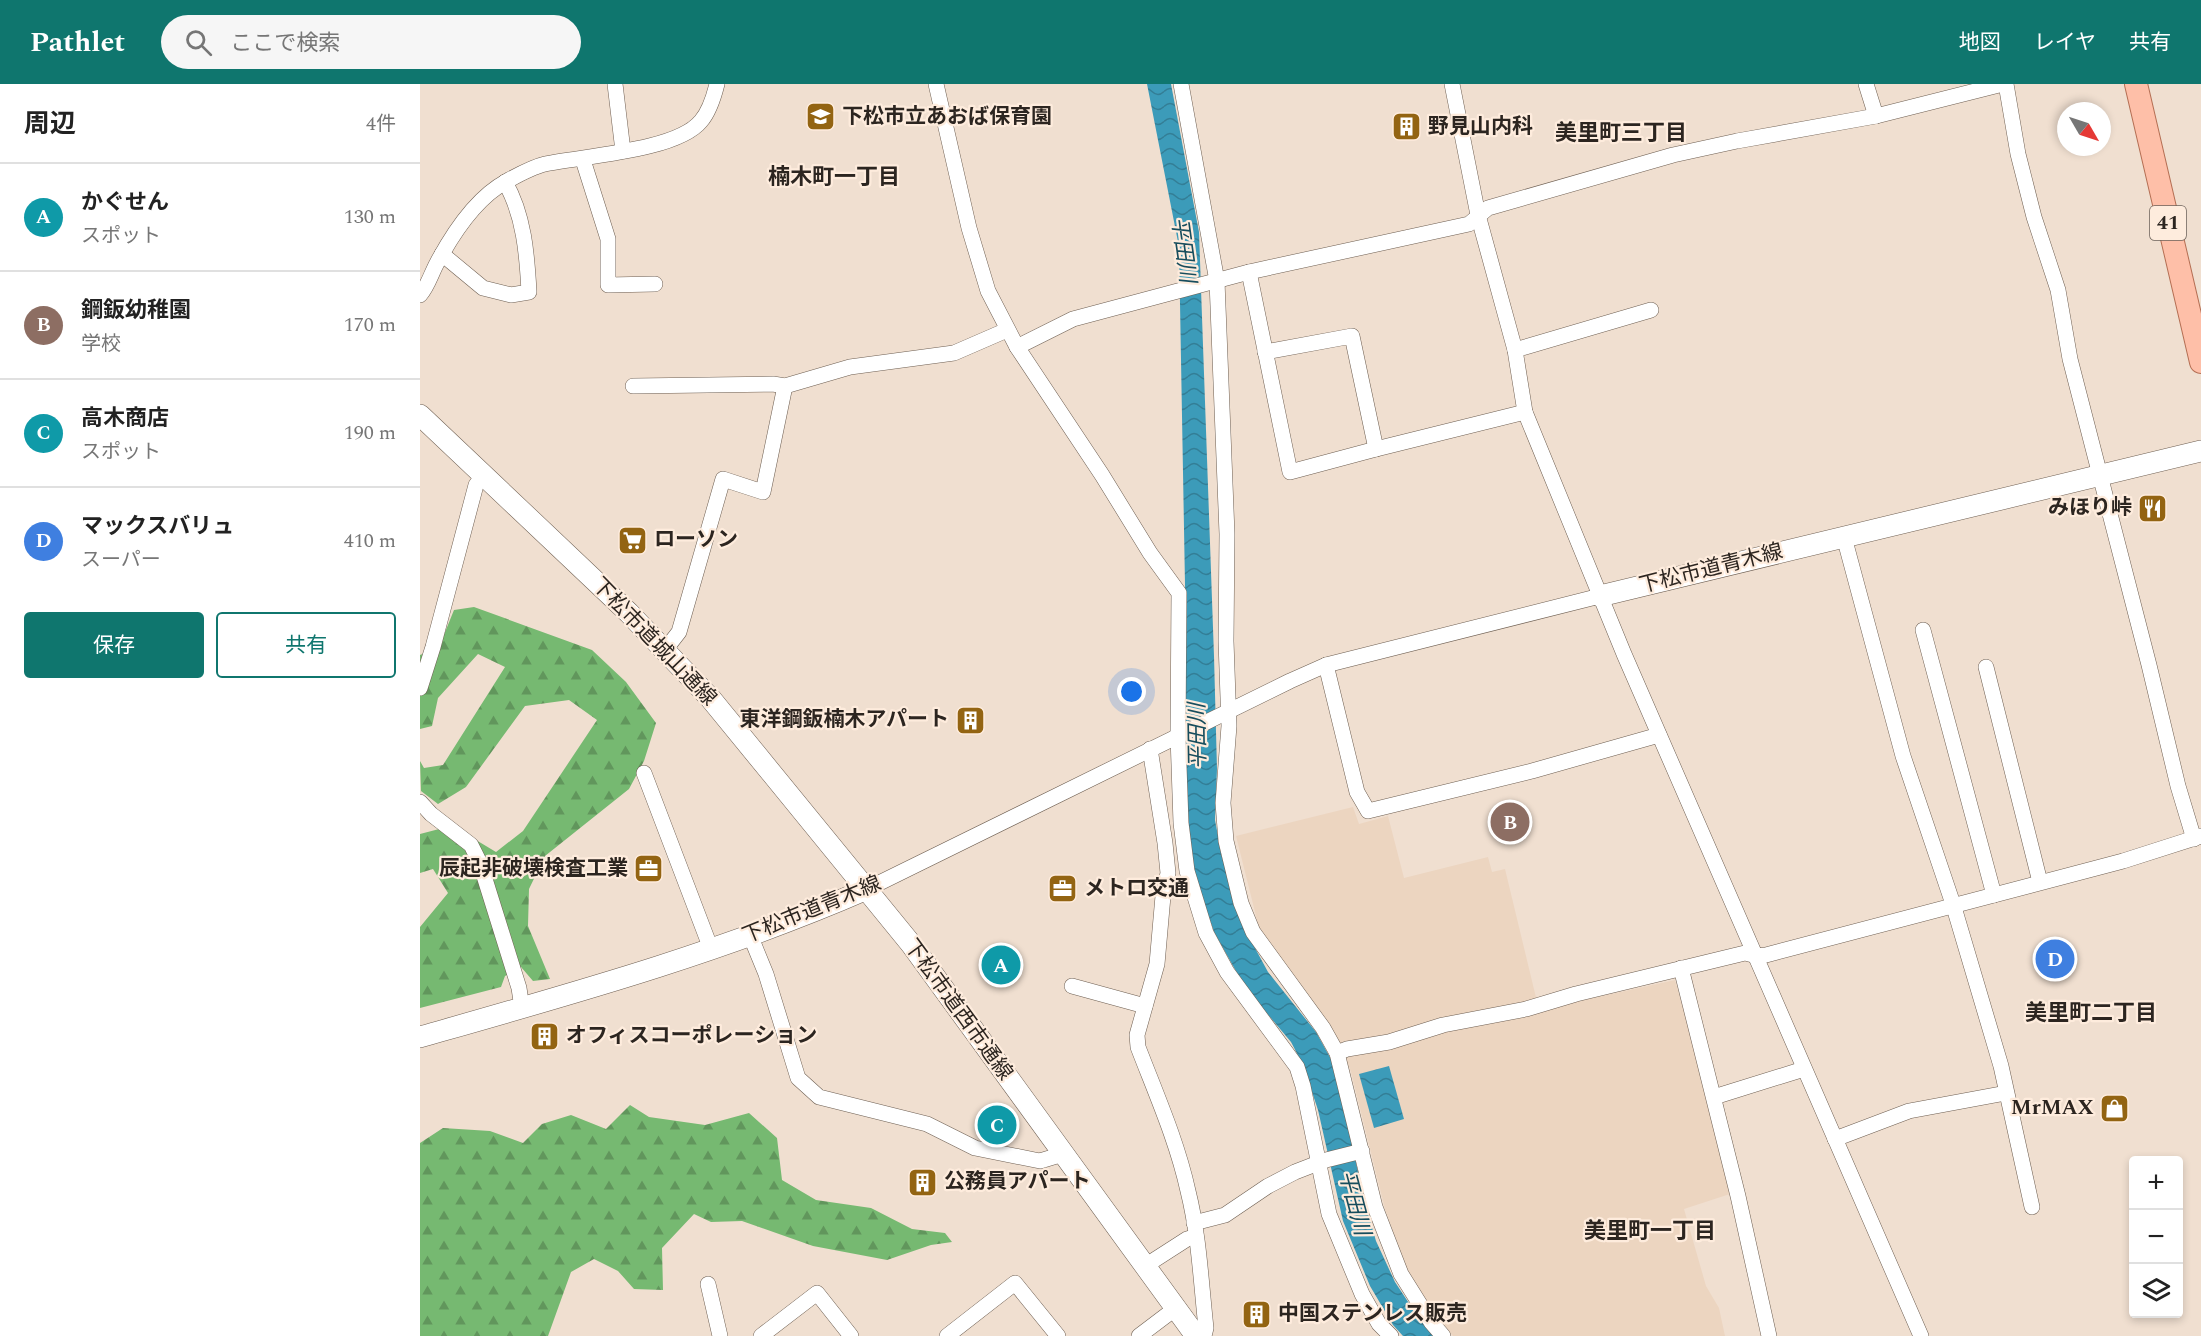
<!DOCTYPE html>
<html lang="ja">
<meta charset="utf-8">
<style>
:root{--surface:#fff;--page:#f6f6f6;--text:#222;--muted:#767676;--line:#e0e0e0;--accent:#0f766e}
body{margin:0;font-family:Spectral,"Noto Sans JP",serif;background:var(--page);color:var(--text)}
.controls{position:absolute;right:18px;bottom:18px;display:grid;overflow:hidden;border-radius:6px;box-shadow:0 3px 9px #0003}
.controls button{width:54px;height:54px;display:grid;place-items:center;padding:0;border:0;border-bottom:2px solid var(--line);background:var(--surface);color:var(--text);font:30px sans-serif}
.compass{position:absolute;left:1637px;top:18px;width:54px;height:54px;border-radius:50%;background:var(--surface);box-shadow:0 3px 9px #0003;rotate:129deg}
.you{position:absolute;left:712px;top:608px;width:21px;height:21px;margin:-15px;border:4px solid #fff;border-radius:50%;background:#1a73e8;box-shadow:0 0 0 9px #1a73e833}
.badge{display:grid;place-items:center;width:39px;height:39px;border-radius:50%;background:var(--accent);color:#fff;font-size:20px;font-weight:700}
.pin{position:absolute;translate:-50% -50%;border:3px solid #fff;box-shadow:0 2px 6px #0006}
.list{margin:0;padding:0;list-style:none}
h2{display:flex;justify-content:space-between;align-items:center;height:78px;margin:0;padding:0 24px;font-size:26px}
h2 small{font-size:20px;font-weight:400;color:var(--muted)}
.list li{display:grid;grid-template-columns:39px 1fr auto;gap:18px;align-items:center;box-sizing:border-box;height:108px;padding:0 24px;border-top:2px solid var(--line)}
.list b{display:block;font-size:22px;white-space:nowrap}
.list p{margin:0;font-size:20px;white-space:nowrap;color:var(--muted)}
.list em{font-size:20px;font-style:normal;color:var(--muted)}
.actions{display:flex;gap:12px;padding:18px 24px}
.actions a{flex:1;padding:14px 0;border:2px solid var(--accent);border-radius:6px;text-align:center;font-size:21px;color:var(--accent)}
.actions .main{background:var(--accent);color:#fff}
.icon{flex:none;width:33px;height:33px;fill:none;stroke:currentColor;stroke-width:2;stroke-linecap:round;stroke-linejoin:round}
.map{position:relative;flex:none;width:1781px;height:1252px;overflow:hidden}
header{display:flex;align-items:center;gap:36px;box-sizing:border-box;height:84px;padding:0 30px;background:var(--accent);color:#fff}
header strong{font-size:28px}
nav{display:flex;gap:33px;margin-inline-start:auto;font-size:21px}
.search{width:420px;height:54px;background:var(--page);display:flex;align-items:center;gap:15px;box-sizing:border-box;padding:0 21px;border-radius:33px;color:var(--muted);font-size:22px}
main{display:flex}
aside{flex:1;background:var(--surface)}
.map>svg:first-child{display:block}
</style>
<header>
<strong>Pathlet</strong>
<div class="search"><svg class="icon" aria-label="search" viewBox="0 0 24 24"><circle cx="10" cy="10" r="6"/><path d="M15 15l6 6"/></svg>ここで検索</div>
<nav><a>地図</a><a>レイヤ</a><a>共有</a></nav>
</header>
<main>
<aside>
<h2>周辺<small>4件</small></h2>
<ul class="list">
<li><span class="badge" style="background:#0f9aa8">A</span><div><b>かぐせん</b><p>スポット</p></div><em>130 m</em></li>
<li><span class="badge" style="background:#8d6e63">B</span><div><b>鋼鈑幼稚園</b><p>学校</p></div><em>170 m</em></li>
<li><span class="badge" style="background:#0f9aa8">C</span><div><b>高木商店</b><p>スポット</p></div><em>190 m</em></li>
<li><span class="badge" style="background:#3f7fe0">D</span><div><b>マックスバリュ</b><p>スーパー</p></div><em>410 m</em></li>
</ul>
<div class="actions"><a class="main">保存</a><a>共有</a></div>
</aside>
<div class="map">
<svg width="1781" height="1252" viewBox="0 0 1781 1252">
<defs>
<pattern id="forest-firs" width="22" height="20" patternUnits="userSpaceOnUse" patternTransform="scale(1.5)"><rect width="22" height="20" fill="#76b971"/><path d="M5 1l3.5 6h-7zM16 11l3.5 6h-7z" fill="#61965c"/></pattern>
<pattern id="water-waves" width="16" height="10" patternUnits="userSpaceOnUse" patternTransform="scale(1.5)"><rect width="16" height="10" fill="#3c9bb9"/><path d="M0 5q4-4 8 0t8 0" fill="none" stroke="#337e96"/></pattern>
</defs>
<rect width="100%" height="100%" fill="#f0dfd0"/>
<path fill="#ecd5c0" d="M933,723l6,17 29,-8 16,62 84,-21 4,15 13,-3 34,141 136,-30 44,153 14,60 -49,16 22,77 13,22 6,28h-272l-14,-17 -32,-48 -22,-62 -34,-137 -12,-32 -80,-112 -23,-92z"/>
<g fill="url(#forest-firs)">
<path d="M54,523l118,43 34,32 30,41 -12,38 -15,28 -84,67 -16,33 -1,37 22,53 -17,2 -12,-14 -16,9 -4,11 -81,21v-81l28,-34 -15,-24 -13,4v-39l23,-6 23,6 30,18 27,-21 74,-111 -28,-20 -44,6 -59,81 -28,17 -17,-13 -1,-30 4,7 19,-3 62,-98 -27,-13 -40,44 -6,28 -12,3v-74l19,-8 15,-37z"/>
<path d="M210,1021l19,12 56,8 44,-12 28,25 5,42 34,20 55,8 41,21 33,4 7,9 -21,3 -44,15 -74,-14 -71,-25 -31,1 -17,-8 -32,34 1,42 -29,-1 -16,-18 -24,-12 -23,13 -23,64h-128v-193l23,-15 47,3 33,12 19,-19 29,-9 35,14z"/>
</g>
<g fill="url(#water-waves)">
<path d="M727,0h24l28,148 15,424 3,113 -2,51 7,37 20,67 26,48 48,60 16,29 8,24 24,116 12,40 19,41 23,35 16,19h-31l-10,-11 -23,-39 -27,-65 -25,-111 -15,-45 -12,-23 -32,-38 -22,-31 -23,-41 -22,-64 -7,-52 1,-175 -7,-394z"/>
<path d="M969,982l15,53 -30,9 -15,-54z"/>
</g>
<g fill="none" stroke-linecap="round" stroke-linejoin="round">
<defs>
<g id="street">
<path d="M195,0l8,67"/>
<path d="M516,0l33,144 19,63 29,56 85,128 48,78 29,40 -1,143 3,87 6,48 19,62 21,39 70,95 6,19 26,128 33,80 17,30 12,12"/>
<path d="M761,0l36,197 10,253 -1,107 3,85 -6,77 3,38 15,62 12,29 70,96 14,25 38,154 26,67 30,48 12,14"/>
<path d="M1032,0l26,131 37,135 10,62 99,242 297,682"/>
<path d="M1446,0l10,32"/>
<path d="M1586,0l12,70 16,63 24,73 12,69 79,306 29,121 16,53"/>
<path d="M163,76l25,79v46l47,-1"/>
<path d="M22,170l41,34 28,7 18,-3c-2,-38 -5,-77 -24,-110"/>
<path d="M829,188l41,200 86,-23 149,-37"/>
<path d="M0,211c8,-9 11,-21 17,-32 16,-30 40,-66 70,-82 11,-6 25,-14 38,-17 37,-8 132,-13 156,-43 8,-9 13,-25 16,-37"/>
<path d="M597,263l56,-28 176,-47 220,-48 19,-16 185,-53 64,-14 139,-25 127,-32"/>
<path d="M1095,266l136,-40"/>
<path d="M845,268l87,-16 24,113"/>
<path d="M213,302l140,-2 12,2 65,-19 104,-14 53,-23"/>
<path d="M1424,453l59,219 50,148 48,162 31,141"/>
<path d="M1503,546l71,265"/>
<path d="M245,566l14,-18 44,-153 40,13 22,-106"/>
<path d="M906,581l31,127 11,19 164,-40 127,-36"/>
<path d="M1566,583l54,215"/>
<path d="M0,604l13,-41 43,-162 8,-10"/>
<path d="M730,665l15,94 3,30 -5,23 -6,68 -20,71 1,12c18,47 39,94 50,144 11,44 13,91 18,137l-2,8"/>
<path d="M224,689l67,176"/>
<path d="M0,718l11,12 40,31 9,18 39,125 3,20"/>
<path d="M447,805l423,-208 36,-16 274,-69"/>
<path d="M330,851l16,39 32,104 21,19 108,27 48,24 65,13 23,-7"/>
<path d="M1261,884l57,228 31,140"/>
<path d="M652,902l73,20"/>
<path d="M917,969l10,-4 42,-7 54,-17 83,-16 50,-15 169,-41 12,3 9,-1 357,-94 78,-25"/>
<path d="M1294,1013l90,-28"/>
<path d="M1415,1055l74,-28 97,-18"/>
<path d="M774,1139l31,-8 43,-29 27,-14 31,-12 36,-9"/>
<path d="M725,1182l42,-27 9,-3"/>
<path d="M288,1200l12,52"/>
<path d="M341,1252l56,-43 34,43"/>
<path d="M527,1252l68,-53 43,53"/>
<path d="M719,1252l37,-28"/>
</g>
<g id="secondary">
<path d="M0,331l209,198 82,86 200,245 285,392"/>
<path d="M1180,512l601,-145"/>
<path d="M0,953c151,-43 303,-85 447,-148"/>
</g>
<path id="primary" d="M1716,0l65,278"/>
</defs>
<use href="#street" stroke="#6e5f52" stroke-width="16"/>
<use href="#secondary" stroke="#6e5f52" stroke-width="22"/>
<use href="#primary" stroke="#b46e53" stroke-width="24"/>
<use href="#street" stroke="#fff" stroke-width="15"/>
<use href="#secondary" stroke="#fff" stroke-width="21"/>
<use href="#primary" stroke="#febfa8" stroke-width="22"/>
</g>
<defs>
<symbol id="school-square" viewBox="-11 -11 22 22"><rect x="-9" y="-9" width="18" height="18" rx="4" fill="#936412" stroke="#feecdd"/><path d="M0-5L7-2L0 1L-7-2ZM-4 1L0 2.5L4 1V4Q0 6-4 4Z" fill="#fff"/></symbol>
<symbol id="building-square" viewBox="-11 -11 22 22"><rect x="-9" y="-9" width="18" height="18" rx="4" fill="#936412" stroke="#feecdd"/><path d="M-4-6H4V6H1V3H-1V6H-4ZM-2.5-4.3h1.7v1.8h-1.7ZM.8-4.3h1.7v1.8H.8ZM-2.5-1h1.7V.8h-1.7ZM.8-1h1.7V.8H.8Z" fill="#fff"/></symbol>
<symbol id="restaurant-square" viewBox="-11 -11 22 22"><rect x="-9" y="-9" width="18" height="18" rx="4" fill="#936412" stroke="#feecdd"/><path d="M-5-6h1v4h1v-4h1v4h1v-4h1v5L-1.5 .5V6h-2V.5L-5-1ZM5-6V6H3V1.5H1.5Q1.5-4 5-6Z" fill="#fff"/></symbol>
<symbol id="supermarket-square" viewBox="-11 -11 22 22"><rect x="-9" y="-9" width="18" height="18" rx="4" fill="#936412" stroke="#feecdd"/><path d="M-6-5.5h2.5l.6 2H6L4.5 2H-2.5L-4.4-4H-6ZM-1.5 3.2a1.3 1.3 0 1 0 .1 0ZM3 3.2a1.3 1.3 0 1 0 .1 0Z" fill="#fff"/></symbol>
<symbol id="office-square" viewBox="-11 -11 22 22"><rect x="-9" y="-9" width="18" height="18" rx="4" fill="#936412" stroke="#feecdd"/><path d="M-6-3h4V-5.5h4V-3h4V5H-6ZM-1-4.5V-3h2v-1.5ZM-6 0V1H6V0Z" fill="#fff"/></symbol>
<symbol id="shop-square" viewBox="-11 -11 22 22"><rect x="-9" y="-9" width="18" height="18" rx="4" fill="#936412" stroke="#feecdd"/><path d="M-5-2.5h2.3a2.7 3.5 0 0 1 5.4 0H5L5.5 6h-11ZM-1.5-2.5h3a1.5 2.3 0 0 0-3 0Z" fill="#fff"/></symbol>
</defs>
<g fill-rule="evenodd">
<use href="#school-square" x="384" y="16" width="33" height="33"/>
<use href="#building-square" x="970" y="26" width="33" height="33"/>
<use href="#restaurant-square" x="1716" y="408" width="33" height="33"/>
<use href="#supermarket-square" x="196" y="440" width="33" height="33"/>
<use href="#building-square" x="534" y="620" width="33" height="33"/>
<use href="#office-square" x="212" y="768" width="33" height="33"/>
<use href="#office-square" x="626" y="788" width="33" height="33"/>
<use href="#building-square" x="108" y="936" width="33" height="33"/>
<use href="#shop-square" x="1678" y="1008" width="33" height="33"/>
<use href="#building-square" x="486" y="1082" width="33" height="33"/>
<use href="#building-square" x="820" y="1214" width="33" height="33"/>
</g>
<g text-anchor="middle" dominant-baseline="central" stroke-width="4.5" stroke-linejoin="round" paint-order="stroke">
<rect fill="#feecdd" stroke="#6b6159" stroke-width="1.5" x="1730" y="122" width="36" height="34" rx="4.5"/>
<g font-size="20" font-weight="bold" fill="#2c2520">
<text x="1748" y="139">41</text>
</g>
<g font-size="21" font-weight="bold" fill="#2c2520" stroke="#feecdd" text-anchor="start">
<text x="422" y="33">下松市立あおば保育園</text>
<text x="1008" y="43">野見山内科</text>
<text x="1712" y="424" text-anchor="end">みほり峠</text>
<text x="234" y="456">ローソン</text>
<text x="529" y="636" text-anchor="end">東洋鋼鈑楠木アパート</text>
<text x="208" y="785" text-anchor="end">辰起非破壊検査工業</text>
<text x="664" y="805">メトロ交通</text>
<text x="146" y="952">オフィスコーポレーション</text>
<text x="1674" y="1024" text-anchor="end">MrMAX</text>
<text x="524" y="1098">公務員アパート</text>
<text x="858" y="1230">中国ステンレス販売</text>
</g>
<g font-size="21" fill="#2c2520" stroke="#feecdd">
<text transform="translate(1291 485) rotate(-14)">下松市道青木線</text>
<text transform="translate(234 558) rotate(46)">下松市道城山通線</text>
<text transform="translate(392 826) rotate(-22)">下松市道青木線</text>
<text transform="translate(538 926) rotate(54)">下松市道西市通線</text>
</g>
<g font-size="22" font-weight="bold" fill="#2c2520" stroke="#feecdd">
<text x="1201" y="49">美里町三丁目</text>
<text x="414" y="93">楠木町一丁目</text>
<text x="1671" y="929">美里町二丁目</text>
<text x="1230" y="1147">美里町一丁目</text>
</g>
<g font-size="22" font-style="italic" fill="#174d5d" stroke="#feecdd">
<text transform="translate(763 166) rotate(82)">平田川</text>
<text transform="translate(778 652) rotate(-91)">平田川</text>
<text transform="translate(934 1119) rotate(75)">平田川</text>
</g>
</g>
</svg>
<div class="controls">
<button>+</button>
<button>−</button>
<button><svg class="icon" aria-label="layers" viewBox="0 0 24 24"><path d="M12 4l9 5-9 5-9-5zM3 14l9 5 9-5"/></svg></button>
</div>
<svg class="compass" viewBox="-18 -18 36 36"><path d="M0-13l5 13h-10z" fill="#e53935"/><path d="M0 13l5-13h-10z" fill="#767676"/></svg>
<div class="you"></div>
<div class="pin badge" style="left:581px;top:881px;background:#0f9aa8">A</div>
<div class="pin badge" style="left:1090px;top:738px;background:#8d6e63">B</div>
<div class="pin badge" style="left:577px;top:1041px;background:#0f9aa8">C</div>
<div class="pin badge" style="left:1635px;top:875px;background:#3f7fe0">D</div>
</div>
</main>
